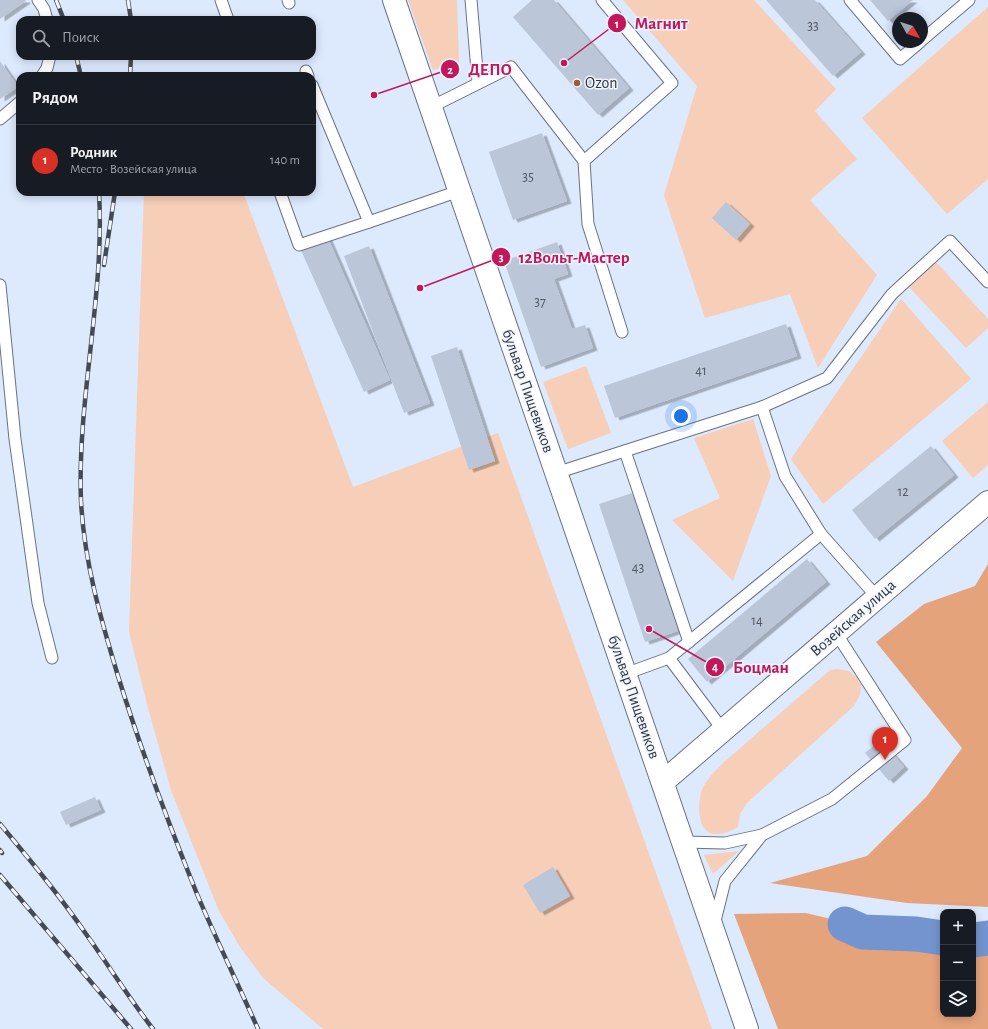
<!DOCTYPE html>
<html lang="ru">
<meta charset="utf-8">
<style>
:root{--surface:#171b24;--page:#242831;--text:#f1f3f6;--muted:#9ea1a6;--line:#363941;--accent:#d93025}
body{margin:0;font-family:"Alegreya Sans",sans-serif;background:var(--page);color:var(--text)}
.controls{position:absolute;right:12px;bottom:12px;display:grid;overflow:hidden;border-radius:8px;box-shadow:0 2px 10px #0003}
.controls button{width:36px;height:36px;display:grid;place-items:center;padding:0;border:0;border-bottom:1px solid var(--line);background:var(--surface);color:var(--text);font:20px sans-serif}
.compass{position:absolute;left:892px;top:12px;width:36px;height:36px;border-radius:50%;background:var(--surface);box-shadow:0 2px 10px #0003;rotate:129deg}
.you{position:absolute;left:681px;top:416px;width:14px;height:14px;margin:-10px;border:3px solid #fff;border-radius:50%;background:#1a73e8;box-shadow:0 0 0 6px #1a73e833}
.badge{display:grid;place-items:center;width:26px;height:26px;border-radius:50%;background:var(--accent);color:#fff;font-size:13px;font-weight:700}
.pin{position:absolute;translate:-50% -33px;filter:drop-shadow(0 1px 2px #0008)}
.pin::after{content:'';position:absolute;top:21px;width:14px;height:12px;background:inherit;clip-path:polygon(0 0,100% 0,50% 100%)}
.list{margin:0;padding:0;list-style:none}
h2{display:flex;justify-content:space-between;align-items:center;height:52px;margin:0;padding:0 16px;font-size:17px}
h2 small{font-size:13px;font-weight:400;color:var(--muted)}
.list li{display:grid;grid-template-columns:26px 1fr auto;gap:12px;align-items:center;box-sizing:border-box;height:72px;padding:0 16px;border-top:1px solid var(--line)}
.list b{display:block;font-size:15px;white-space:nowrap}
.list p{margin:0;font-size:13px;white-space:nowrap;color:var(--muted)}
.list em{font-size:13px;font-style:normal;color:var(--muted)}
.icon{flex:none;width:22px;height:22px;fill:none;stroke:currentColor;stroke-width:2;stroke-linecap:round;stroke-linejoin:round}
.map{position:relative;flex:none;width:988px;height:1029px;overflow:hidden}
.search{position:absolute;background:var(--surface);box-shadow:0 2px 10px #0003;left:16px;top:16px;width:300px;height:44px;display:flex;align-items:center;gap:10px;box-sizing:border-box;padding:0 14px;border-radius:12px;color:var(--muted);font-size:15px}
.panel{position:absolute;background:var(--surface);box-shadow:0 2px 10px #0003;left:16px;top:72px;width:300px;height:124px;border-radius:12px}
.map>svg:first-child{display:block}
</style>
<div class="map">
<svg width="988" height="1029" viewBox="0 0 988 1029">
<defs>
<filter id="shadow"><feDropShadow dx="4.5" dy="2.5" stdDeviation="0" flood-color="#0004"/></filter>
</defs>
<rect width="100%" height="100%" fill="#dde9fd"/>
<g fill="#f7ceb7">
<path d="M408,0h49l2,62 -26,8z"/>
<path d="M623,0h131l82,89 -21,22 42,48 -47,41 67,75 -59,93 -28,-74 -85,24 -41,-123 33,-109z"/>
<path d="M988,7v172l-41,35 -85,-96z"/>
<path d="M144,192h99l110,295 145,-54 214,596h-389l-60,-51 -23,-31 -21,-36 -48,-121 -23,-82 -19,-76z"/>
<path d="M936,262l52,57v9l-22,20 -57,-61z"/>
<path d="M901,299l70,80 -148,125 -32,-45z"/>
<path d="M586,366l25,67 -43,16 -25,-67z"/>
<path d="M988,402v63l-15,13 -31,-37z"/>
<path d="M753,419l18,57 -38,105 -61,-61 48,-22 -26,-60z"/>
<path d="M837,669l12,2 8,7 4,7 -1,10 -6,11 -107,97 -7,11 -2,13c-7,4 -16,8 -24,7 -17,-1 -17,-32 -12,-44 4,-10 13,-19 21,-27l107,-93z"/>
<path d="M739,851l-26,23 -9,-19z"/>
</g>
<g fill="#e5a37c">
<path d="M988,564v343l-81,-4 -137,-20 97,-27 60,-60 35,-48 -86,-106 48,-38 51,-18z"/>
<path d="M806,913l137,33v68h30v-65l15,2v78h-210l-44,-115z"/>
</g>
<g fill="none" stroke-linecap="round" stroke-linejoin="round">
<g stroke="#7394cf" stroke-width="35">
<path d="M845,924l18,8 53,2 27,4"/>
<path d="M973,940l15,-2"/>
</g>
</g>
<g fill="#bbc6d9" filter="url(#shadow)">
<path d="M0,0h25l1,1 -26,18z"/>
<path d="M532,0h22l75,88 -31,27 -85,-98z"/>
<path d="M766,0h49l46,52 -28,24z"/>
<path d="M870,0h43l-25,21z"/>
<path d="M0,61l18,26 -18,12z"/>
<path d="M542,133l25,68 -54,19 -24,-68z"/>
<path d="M726,202l24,22 -14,16 -24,-22z"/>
<path d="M327,236l63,144 -26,12 -64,-144z"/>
<path d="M557,242l11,32 -14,5 18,50 13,-4 8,23 -52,19 -37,-106z"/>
<path d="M369,246l61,157 -26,10 -60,-157z"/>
<path d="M786,324l11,32 -182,62 -11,-32z"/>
<path d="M457,347l38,114 -26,9 -38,-114z"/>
<path d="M931,446l23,29 -79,64 -23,-29z"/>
<path d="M632,493l46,138 -33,11 -46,-138z"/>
<path d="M807,559l19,23 -119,100 -19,-23z"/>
<path d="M881,740l23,27 -15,14 -24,-28z"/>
<path d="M95,797l6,13 -35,15 -6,-13z"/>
<path d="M553,867l17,29 -30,17 -17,-28z"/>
</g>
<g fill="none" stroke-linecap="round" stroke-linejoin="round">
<defs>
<g id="service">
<path d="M38,0l6,9 3,11"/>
<path d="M221,0l7,20"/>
<path d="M288,0l1,3"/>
<path d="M471,0l7,82"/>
<path d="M850,0l50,59 20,-17"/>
<path d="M922,40l47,-40"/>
<path d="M306,71l2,5"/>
<path d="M42,76l5,-8 3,-12"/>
<path d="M312,85l57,137 90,-31"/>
<path d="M431,107l80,-40 73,94 4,63 34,108"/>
<path d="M0,119l20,-17"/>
<path d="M584,161l88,-78 -70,-83"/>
<path d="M280,192l19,53 70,-23"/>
<path d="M0,285l15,154 23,164 14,55"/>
<path d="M762,407l23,69 36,58 56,63"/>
<path d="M625,451l64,191"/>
<path d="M556,473l206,-66 65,-29 65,-84 58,-53 38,41"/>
<path d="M669,658l54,72"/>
<path d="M625,674l44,-16 152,-124"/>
<path d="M683,842l42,1 37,-8"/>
<path d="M714,925l11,-44 37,-46 70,-36 73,-59 -69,-107"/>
</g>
<g id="secondary">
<path d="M394,0l353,1029"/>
<path d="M663,782l325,-280"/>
</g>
</defs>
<use href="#service" stroke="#697385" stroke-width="13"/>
<use href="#secondary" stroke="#697385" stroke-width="24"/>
<use href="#service" stroke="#fff" stroke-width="11"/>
<use href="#secondary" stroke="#fff" stroke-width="22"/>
<defs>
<g id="rail">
<path d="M56,0l8,20"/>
<path d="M128,0l3,20"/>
<path d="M76,56l5,20"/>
<path d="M130,76l1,-20"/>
<path d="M99,192c6,104 -22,206 -18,309 3,60 20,119 37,175 23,74 50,146 79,218 19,45 41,90 61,135"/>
<path d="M104,265l11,-73"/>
<path d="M0,824c30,36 60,72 86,110 23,32 43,64 67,95"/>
<path d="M0,850l2,3"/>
<path d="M0,875l131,154"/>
</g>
</defs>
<use href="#rail" stroke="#454b54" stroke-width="4.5"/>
<use href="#rail" stroke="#f1f6fe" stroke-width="3" stroke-dasharray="9" stroke-linecap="butt"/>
</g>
<circle fill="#9f5b2d" stroke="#f1f6fe" stroke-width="1.5" cx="577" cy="83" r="4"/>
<g text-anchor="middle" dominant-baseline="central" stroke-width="3" stroke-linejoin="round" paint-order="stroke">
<g font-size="14" fill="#535964">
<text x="813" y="26">33</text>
<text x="528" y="177">35</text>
<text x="540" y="302">37</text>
<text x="701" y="371">41</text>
<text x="903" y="492">12</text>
<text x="638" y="568">43</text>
<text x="757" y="621">14</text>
</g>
<g font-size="16" fill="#30353d" stroke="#f1f6fe" text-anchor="start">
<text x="585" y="83">Ozon</text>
</g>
<g font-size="16" fill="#30353d" stroke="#f1f6fe">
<text transform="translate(528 391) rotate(71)">бульвар Пищевиков</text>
<text transform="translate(853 618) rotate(-41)">Возейская улица</text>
<text transform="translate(634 697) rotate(71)">бульвар Пищевиков</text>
</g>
</g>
<path fill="none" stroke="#c2185b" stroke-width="1.5" d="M564 63L617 23M374 95L450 69M420 288L501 257M649 629L715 667"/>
<g fill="#c2185b" stroke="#f1f6fe" stroke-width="1.5">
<circle cx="564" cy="63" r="4"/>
<circle cx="374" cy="95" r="4"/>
<circle cx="420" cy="288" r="4"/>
<circle cx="649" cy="629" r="4"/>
<circle cx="617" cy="23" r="10"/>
<circle cx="450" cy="69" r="10"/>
<circle cx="501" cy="257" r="10"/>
<circle cx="715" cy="667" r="10"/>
</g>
<g font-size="12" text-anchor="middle" font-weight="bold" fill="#fff">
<text x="617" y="28">1</text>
<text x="450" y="74">2</text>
<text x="501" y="261">3</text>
<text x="715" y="671">4</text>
</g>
<g font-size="17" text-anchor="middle" font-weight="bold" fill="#c2185b" stroke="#f1f6fe" stroke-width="3" stroke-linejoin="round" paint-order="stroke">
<text x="661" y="29">Магнит</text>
<text x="490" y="75">ДЕПО</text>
<text x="574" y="263">12Вольт-Мастер</text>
<text x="761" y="673">Боцман</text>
</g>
</svg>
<div class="controls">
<button>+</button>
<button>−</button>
<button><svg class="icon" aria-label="layers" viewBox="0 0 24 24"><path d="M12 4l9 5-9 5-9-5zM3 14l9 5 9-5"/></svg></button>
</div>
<svg class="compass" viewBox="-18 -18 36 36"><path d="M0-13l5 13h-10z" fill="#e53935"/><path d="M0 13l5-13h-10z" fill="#9ea1a6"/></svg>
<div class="you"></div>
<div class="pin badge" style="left:885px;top:760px">1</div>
<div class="search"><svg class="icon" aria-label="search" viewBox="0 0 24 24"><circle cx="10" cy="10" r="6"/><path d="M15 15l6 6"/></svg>Поиск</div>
<section class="panel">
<h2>Рядом<small></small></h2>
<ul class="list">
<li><span class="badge">1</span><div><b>Родник</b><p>Место · Возейская улица</p></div><em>140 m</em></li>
</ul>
</section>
</div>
